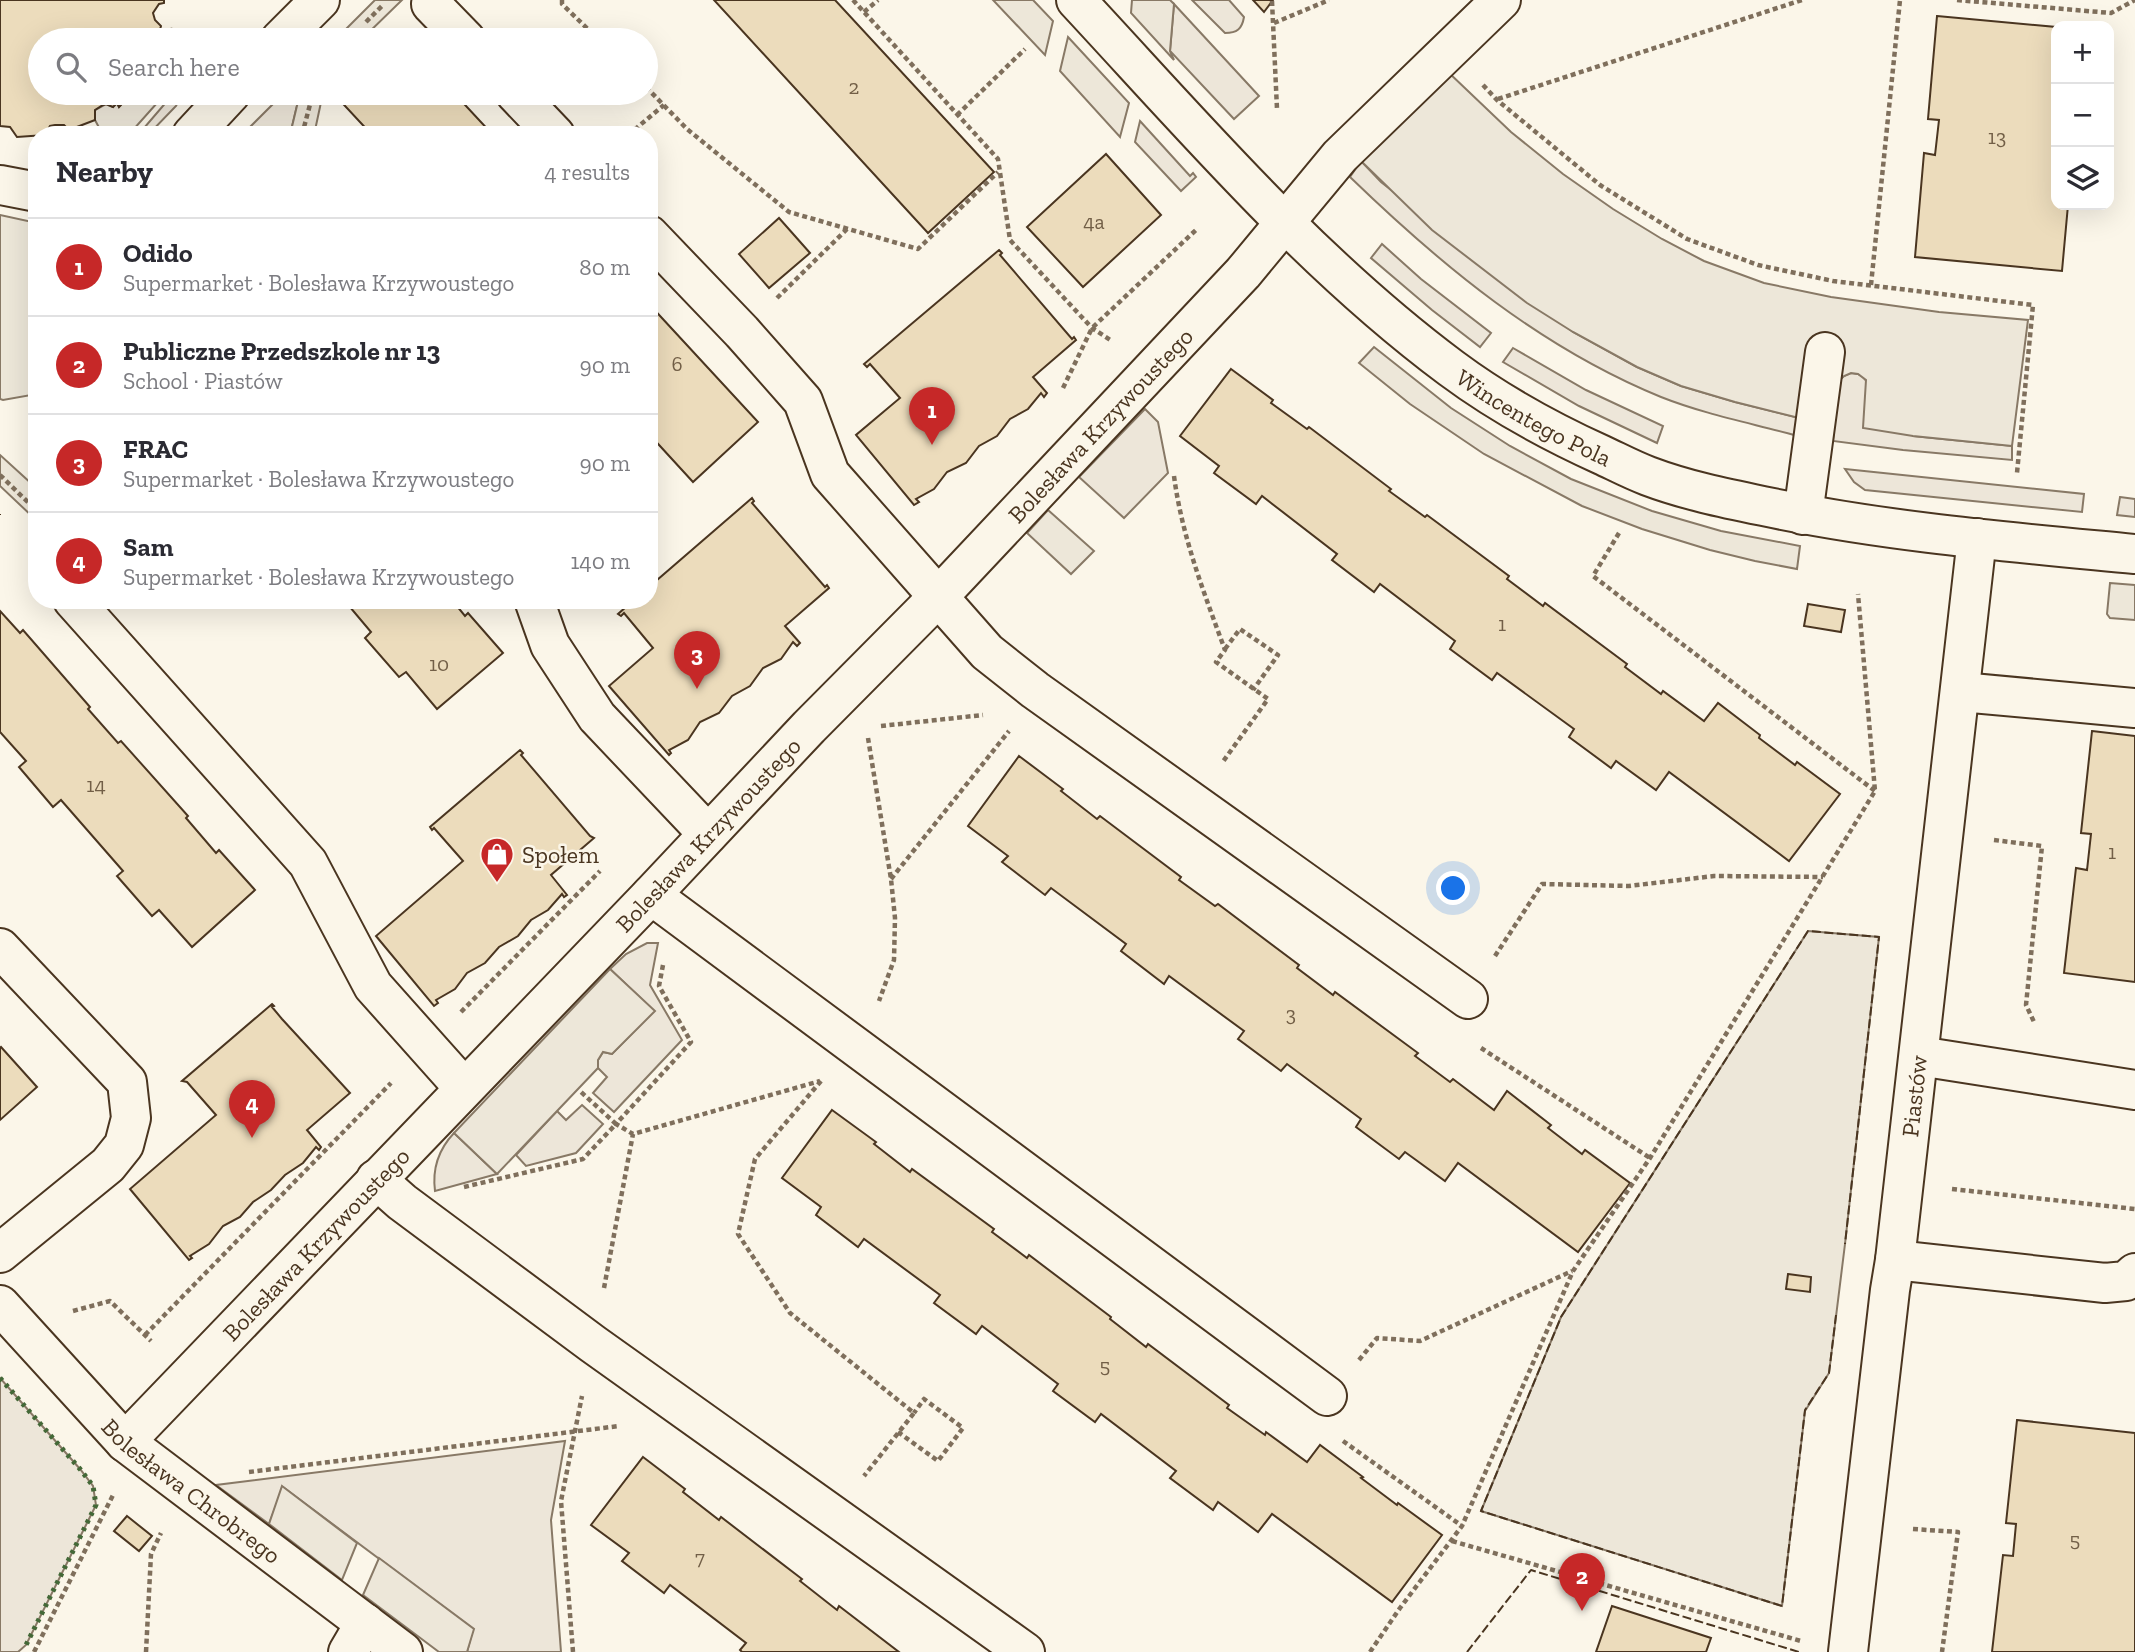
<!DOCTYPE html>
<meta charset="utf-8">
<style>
:root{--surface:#fff;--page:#f2f2f3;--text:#2b2b33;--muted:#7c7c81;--line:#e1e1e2;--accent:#c62828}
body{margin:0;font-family:"Zilla Slab",serif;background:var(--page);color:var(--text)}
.controls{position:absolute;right:21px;top:21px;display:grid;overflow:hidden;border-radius:14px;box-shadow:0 7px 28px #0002}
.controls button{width:63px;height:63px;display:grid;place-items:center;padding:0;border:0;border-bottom:2px solid var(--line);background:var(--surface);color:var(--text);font:35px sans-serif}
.you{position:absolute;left:1454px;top:889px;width:24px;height:24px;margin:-18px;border:5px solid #fff;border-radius:50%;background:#1a73e8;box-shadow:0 0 0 10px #1a73e833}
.badge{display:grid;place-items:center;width:46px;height:46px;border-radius:50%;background:var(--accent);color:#fff;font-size:23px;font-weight:700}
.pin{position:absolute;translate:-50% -58px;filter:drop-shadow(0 2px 4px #0008)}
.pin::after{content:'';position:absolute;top:37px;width:24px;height:21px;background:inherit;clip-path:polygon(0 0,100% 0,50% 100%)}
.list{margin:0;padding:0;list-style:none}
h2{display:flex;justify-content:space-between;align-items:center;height:91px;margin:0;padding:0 28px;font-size:30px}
h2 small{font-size:23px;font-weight:400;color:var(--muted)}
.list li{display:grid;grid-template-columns:46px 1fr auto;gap:21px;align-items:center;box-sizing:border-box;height:98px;padding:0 28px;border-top:2px solid var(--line)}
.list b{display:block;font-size:26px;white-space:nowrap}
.list p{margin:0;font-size:23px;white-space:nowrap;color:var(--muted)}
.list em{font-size:23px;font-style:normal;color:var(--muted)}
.icon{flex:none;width:38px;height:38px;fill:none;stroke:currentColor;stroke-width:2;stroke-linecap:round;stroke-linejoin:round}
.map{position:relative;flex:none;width:2135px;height:1652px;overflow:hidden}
.search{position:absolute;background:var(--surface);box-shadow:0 7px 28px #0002;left:28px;top:28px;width:630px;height:77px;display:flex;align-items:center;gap:18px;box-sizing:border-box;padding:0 24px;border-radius:38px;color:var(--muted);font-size:26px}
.panel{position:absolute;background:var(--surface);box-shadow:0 7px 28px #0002;left:28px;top:126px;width:630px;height:483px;border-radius:28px}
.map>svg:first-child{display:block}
</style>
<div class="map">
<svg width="2135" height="1652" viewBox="0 0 2135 1652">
<rect width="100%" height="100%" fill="#fbf6e9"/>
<g fill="#ede6d9" stroke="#887966" stroke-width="2">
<path d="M1192,0h37l15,17c-2,12 -7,16 -19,16z"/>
<path d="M1174,4l85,92 -25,23 -64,-68z"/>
<path d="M174,93h9l-7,13 -28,29h-10z"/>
<path d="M284,93h16l-10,42h-48z"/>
<path d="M1140,121l50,55 3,-3 3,4 -15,14 -46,-49z"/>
<path d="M1361,161l20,21 192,150 64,35 44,19 54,16 64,16 -5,17c-44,-12 -90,-21 -133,-38 -120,-49 -219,-131 -311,-220z"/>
<path d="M1382,244l39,35 70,54 -11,14 -48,-37 -61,-52z"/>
<path d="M1513,348l73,42 77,36 -6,17 -78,-37 -76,-44z"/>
<path d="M1851,373l7,1 5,3 50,59 99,10v14l-109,-10 -70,-9 4,-59 7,-6z"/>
<path d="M1145,409l13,13 10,51 -44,45 -45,-41z"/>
<path d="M1845,469l239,25 -2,18 -217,-22 -11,-8z"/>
<path d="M2120,497l15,2v18l-18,-2z"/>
<path d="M647,943h11l-8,42 32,55 -68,72 -21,-19 14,-16 -9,-9v-8l5,-8 9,2 42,-43 -44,-42 16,-15z"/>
<path d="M582,1105l21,19 -27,29 -50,13 -10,-11 41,-44 9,9z"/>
<path d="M454,1133l43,41 -62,17c-3,-23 3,-41 19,-58z"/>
<path d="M0,1378l80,91 13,17 3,19 -70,140 -8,7h-18z"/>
<path d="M565,1441l-14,79 10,132h-94l6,-23 -190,-142 -14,37 -53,-39z"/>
</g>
<g fill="#ede7d9" stroke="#887966" stroke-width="2">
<path d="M375,0h27l-41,40h-26z"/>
<path d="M993,0h40l20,21 -8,34z"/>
<path d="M1132,0h38l4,4 -4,47 4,9 -43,-47z"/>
<path d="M1068,37l61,66 -9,34 -60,-66z"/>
<path d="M1447,71l64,61 52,42 50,35 49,30 42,22 60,22 67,14 108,15 89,8 -16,126 -99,-10 -50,-8 3,-48 -8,-6 -7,-1 -7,3 -45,42 -64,-16 -54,-16 -44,-19 -64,-35 -46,-29 -95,-73 -71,-69z"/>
<path d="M132,93h34l-33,37 -7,5h-23l-8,-15v-10l11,-6 7,3 4,-4 2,4z"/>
<path d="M300,93h23l-9,42h-24z"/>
<path d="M0,215l37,8v171l-34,6 -3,-1z"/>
<path d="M1374,347l77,61 59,38 61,33 81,32 69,20 79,15 -3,23 -42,-8 -45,-11 -68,-21 -60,-23 -98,-52 -74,-50 -51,-41z"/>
<path d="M0,455l33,30 4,-5v35l-3,3 -34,-32z"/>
<path d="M1048,510l46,41 -23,23 -44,-41z"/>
<path d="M2110,583l25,2v35l-25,-2 -3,-4z"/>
<path d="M1808,931l71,6 -34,307 -16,129 -24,38 -23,195 -301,-95 80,-194z"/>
<path d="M610,969l45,42 -43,43 -9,-2 -5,8v8l-101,106 -43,-41z"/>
<path d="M282,1486l75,57 -15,37 -73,-56z"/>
<path d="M379,1558l95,71 -7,23h-28l-76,-57z"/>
</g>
<g fill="#ecdcbc" stroke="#4a3520" stroke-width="2">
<path d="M0,0h164v3l-5,1 -6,9 2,7 6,6 -4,14h-117v53h92l-13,14 -2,-4 -4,4 -7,-3 -3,1 -8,5v10l-26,10 -5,-5h-9l-5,1 -5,9 -28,2 -7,-10 -10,-1z"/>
<path d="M714,0h121l159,172 -66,61z"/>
<path d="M1253,0h20l-9,12z"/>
<path d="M1937,16l119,11v178h12l-6,66 -147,-14 9,-104 11,2 4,-35 -11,-1z"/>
<path d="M396,30l10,10h-22z"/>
<path d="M333,93h121l39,42h-121z"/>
<path d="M1106,154l55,61 -78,72 -56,-60z"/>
<path d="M779,218l31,35 -41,35 -30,-34z"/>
<path d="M999,250l3,3 -2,2 72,84 2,-2 2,3 -43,37 14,16 -3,4 -3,-4 -13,16 -18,10 -13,17 -18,10 -13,17 -19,9 -13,17 -18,10 3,3 -5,3 -58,-70 44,-37 -30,-34 -3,3 -3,-3z"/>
<path d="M649,304l109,118 -65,60 -44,-48z"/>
<path d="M1231,369l42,31 -2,3 36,26 2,-2 82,62 -2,2 36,26 2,-2 82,61 -2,3 36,27 2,-3 82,61 -2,3 36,27 2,-3 41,30 14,-18 42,32 -1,3 36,27 2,-3 43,32 -51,67 -120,-89 -13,18 -40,-29 -5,7 -42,-31 5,-8 -77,-56 -5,7 -42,-31 5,-8 -75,-57 -6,8 -42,-32 5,-6 -75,-58 -6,8 -42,-31 5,-7 -39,-30z"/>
<path d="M752,498l2,3 -2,2 73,84 2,-2 2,3 -44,38 15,17 -3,3 -4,-4 -12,17 -18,9 -13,18 -18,10 -13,17 -19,9 -12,18 -19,10 2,3 -2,2 -60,-69 44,-38 -29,-35 -3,3 -3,-2 16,-14h15v-13z"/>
<path d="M344,600h108l13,16 3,-3 35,40 -66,56 -31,-37 -7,5 -34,-39 6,-6z"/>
<path d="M1808,604l37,6 -4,22 -37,-6z"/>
<path d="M0,611l20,22 3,-3 67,77 -2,2 30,34 3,-2 67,75 -2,2 30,35 3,-3 36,40 -63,57 -33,-37 -7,6 -35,-40 6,-5 -62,-71 -8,7 -34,-40 7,-6 -26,-29z"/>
<path d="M2092,731l43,5v246l-71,-9 12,-105 11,2 4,-36 -10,-1z"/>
<path d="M520,750l3,3 -2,2 69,81 4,2 -43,37 16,20 -3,2 -2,-3 -14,16 -17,10 -13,16 -19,11 -14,16 -18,10 -12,16 -19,11 2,3 -4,3 -58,-70 87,-75 -29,-33 -2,2 -2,-3z"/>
<path d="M1019,756l44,33 -2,2 36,28 3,-3 81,61 -2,3 36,26 3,-2 81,61 -2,3 36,27 2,-3 83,61 -3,3 35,26 3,-3 41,31 13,-19 44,34 -3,3 34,26 3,-4 45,33 -52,69 -120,-89 -13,18 -40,-29 -6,7 -43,-32 5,-8 -74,-55 -6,7 -43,-32 6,-8 -75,-55 -5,8 -43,-33 5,-7 -75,-56 -6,7 -43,-33 6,-6 -40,-30z"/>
<path d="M272,1004l2,2 -2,1 10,12 68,74 -43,37 14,17 -2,3 -3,-3 -13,16 -18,12 -14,15 -18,12 -13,15 -17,9 -14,18 -19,12 2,2 -3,2 -59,-71 86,-74 -29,-33 -5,-1z"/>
<path d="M1,1047l36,40 -37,33v-72z"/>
<path d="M832,1110l44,32 -2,2 36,28 2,-3 82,60 -2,3 35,26 2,-3 82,62 -1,2 36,28 2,-3 81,61 -2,3 38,27 1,-3 41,30 13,-17 43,32 -2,1 36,27 1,-2 44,32 -50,67 -120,-88 -14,18 -40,-30 -5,8 -43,-32 6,-7 -75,-57 -6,8 -42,-31 5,-7 -76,-58 -6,8 -42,-31 6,-8 -76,-56 -6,8 -42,-32 5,-8 -39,-29z"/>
<path d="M1788,1274l23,3 -1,15 -24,-3z"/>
<path d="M2017,1420l118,13v219h-143l11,-97 10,1 3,-32 -10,-1z"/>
<path d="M643,1457l42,32 -2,3 36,28 2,-3 81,62 -2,2 37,29 2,-4 60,46h-157l-2,-2 6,-7 -76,-58 -6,8 -42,-32 7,-8 -38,-28z"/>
<path d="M127,1516l25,20 -13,15 -25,-20z"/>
<path d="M1612,1606l99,32 -5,14h-110z"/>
</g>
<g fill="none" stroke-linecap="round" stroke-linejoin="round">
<defs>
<g id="minor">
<path id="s1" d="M1076,0c119,128 234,263 375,368 47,35 98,63 151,87 15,7 30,15 46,21 37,14 76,22 115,30 123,26 247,36 372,48"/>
<path d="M431,4l35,36"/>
<path d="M280,40l40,-40"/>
<path d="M515,93l40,42"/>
<path d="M192,135l39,-42"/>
<path d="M0,185l37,7"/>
<path d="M649,235l93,97 61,69 27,73 157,178 48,38 433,309"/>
<path d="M1803,515l22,-163"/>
<path d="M73,600l235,263 65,123 91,102"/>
<path d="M534,600l16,45 47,72 111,117"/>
<path d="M1961,692l174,16"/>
<path d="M651,895l676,501"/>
<path d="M0,948l127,134 4,36 -7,27 -16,20 -108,88"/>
<path d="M1919,1056l216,34"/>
<path d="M376,1179l26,23 191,142 432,308"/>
<path d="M1895,1260l210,23 21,-2 9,-8"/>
<path id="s2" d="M0,1305l125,137 278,210"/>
<path id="s3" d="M125,1442l526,-547 158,-168 130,-131 304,-323 97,-117 161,-156"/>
<path d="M348,1652l17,-29"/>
<path id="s4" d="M1848,1652l42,-362 5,-30 82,-722"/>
</g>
</defs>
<use href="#minor" stroke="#4a3520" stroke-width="42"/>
<g stroke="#7f6f5c" stroke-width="4.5" stroke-dasharray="5 3.5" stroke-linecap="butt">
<path d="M562,0v4l37,36"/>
<path d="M853,0l145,159 12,81 82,88 20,13"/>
<path d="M1957,0l154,13 24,-13"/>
<path d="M1272,1l5,108"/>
<path d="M864,12l14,-12"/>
<path d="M366,22l16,-16"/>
<path d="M1274,23l55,-23"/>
<path d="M170,40l3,-12"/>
<path d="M1483,85l14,15 103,85 87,54 71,26 75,16 200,24 -16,168"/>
<path d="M646,87l41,42 102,83 129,37 80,-77"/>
<path d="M1498,99l304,-99"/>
<path d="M957,115l68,-66"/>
<path d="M87,135l13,-6"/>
<path d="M302,135l11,-42"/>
<path d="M628,135l36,-30"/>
<path d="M1871,285l29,-285"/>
<path d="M777,298l70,-69"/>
<path d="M1063,388l29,-60 106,-100"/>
<path d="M0,475l37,36"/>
<path d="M1174,476c8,61 30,117 51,174l-9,12 52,37 -46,64"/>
<path d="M1619,533l-26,43 282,215"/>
<path d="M1225,649l15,-20 38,26 -25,35"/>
<path d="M881,726l102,-11"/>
<path d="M868,738l23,141 4,39 -1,42 -15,41"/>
<path d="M1994,840l48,6 -16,159 9,19"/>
<path d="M891,879l118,-148"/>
<path d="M1495,956l47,-72 87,2 85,-10 109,1"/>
<path d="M663,965l-4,21 32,56 -75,82 17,10 187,-53"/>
<path d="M461,1012l139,-141"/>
<path d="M1481,1048l169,110"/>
<path d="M821,1081l-66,78 -17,75 52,79 124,100 -50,63"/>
<path d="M464,1187l119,-28 33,-35 -35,-32"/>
<path d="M1952,1189l183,20"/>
<path d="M604,1288l29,-154"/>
<path d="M73,1311l37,-10 41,40"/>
<path d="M145,1335l246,-252"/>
<path d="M1359,1360l18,-22 43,3 152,-70"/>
<path d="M898,1432l40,29 25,-33 -39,-29 -10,14"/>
<path d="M1343,1441l119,85"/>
<path d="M249,1472l370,-46"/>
<path d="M1913,1529l45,3 -16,120"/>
<path d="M1452,1541l349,100"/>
<path d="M34,1652l80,-159"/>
<path d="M146,1652l5,-98 10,-21"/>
<path d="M573,1652l-12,-151 21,-105"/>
<path d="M1370,1652l30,-44 62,-82 111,-255 77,-113 225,-367 -17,-197"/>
</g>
<use href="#minor" stroke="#fbf6e9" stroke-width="38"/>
<path stroke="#436837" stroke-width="5" stroke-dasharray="3.5 5" stroke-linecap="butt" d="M0,1378l80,91 13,17 3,19 -70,140"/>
<g stroke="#4a3520" stroke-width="2" stroke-dasharray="9 3.5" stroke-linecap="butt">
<path d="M0,514v1"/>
<path d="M1836,1315l-7,58 -24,37 -23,196 -301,-95 80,-194 247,-386 71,6 -34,307"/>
<path d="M1467,1652l64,-82 268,82"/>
</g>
</g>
<defs>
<symbol id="shop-pin" viewBox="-11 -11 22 30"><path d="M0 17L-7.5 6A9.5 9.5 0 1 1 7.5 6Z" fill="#c62828" stroke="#fbf6e9"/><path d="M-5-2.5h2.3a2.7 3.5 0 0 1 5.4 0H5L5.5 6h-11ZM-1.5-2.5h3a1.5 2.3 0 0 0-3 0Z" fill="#fff"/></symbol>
</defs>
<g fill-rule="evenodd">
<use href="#shop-pin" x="478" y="835" width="38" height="52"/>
</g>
<g text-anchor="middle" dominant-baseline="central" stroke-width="5" stroke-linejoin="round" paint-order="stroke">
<g font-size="21" fill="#725f47">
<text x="854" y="86">2</text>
<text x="1997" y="136">13</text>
<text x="1094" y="221">4a</text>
<text x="677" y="363">6</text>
<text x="1502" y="623">1</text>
<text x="439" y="663">10</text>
<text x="96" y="784">14</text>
<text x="2112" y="851">1</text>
<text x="1291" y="1013">3</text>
<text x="1105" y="1365">5</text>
<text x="2075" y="1539">5</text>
<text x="700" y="1557">7</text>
</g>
<g font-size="24" fill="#4a3520" stroke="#fbf6e9">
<text stroke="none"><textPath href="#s1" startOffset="623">Wincentego Pola</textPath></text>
<text stroke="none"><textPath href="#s3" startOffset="1409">Bolesława Krzywoustego</textPath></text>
<text stroke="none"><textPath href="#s3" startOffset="842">Bolesława Krzywoustego</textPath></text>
<text stroke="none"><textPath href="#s4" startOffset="560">Piastów</textPath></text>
<text stroke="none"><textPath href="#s3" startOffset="275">Bolesława Krzywoustego</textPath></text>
<text stroke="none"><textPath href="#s2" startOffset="268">Bolesława Chrobrego</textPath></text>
</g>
<g font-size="24" fill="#4a3520" stroke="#fbf6e9" text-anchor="start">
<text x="522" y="854">Społem</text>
</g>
</g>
</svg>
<div class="controls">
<button>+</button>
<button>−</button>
<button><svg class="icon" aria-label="layers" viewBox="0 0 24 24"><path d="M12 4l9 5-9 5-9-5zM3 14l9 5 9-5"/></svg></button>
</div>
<div class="you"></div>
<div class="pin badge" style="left:932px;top:445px">1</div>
<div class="pin badge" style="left:1582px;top:1611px">2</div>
<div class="pin badge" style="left:697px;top:689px">3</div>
<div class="pin badge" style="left:252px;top:1138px">4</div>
<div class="search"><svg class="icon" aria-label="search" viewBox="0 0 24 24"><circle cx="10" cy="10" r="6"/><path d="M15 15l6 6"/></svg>Search here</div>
<section class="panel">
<h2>Nearby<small>4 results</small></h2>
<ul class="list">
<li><span class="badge">1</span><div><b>Odido</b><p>Supermarket · Bolesława Krzywoustego</p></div><em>80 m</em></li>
<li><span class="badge">2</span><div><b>Publiczne Przedszkole nr 13</b><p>School · Piastów</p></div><em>90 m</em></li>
<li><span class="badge">3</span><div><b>FRAC</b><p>Supermarket · Bolesława Krzywoustego</p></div><em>90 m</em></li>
<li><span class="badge">4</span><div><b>Sam</b><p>Supermarket · Bolesława Krzywoustego</p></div><em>140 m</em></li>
</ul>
</section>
</div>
